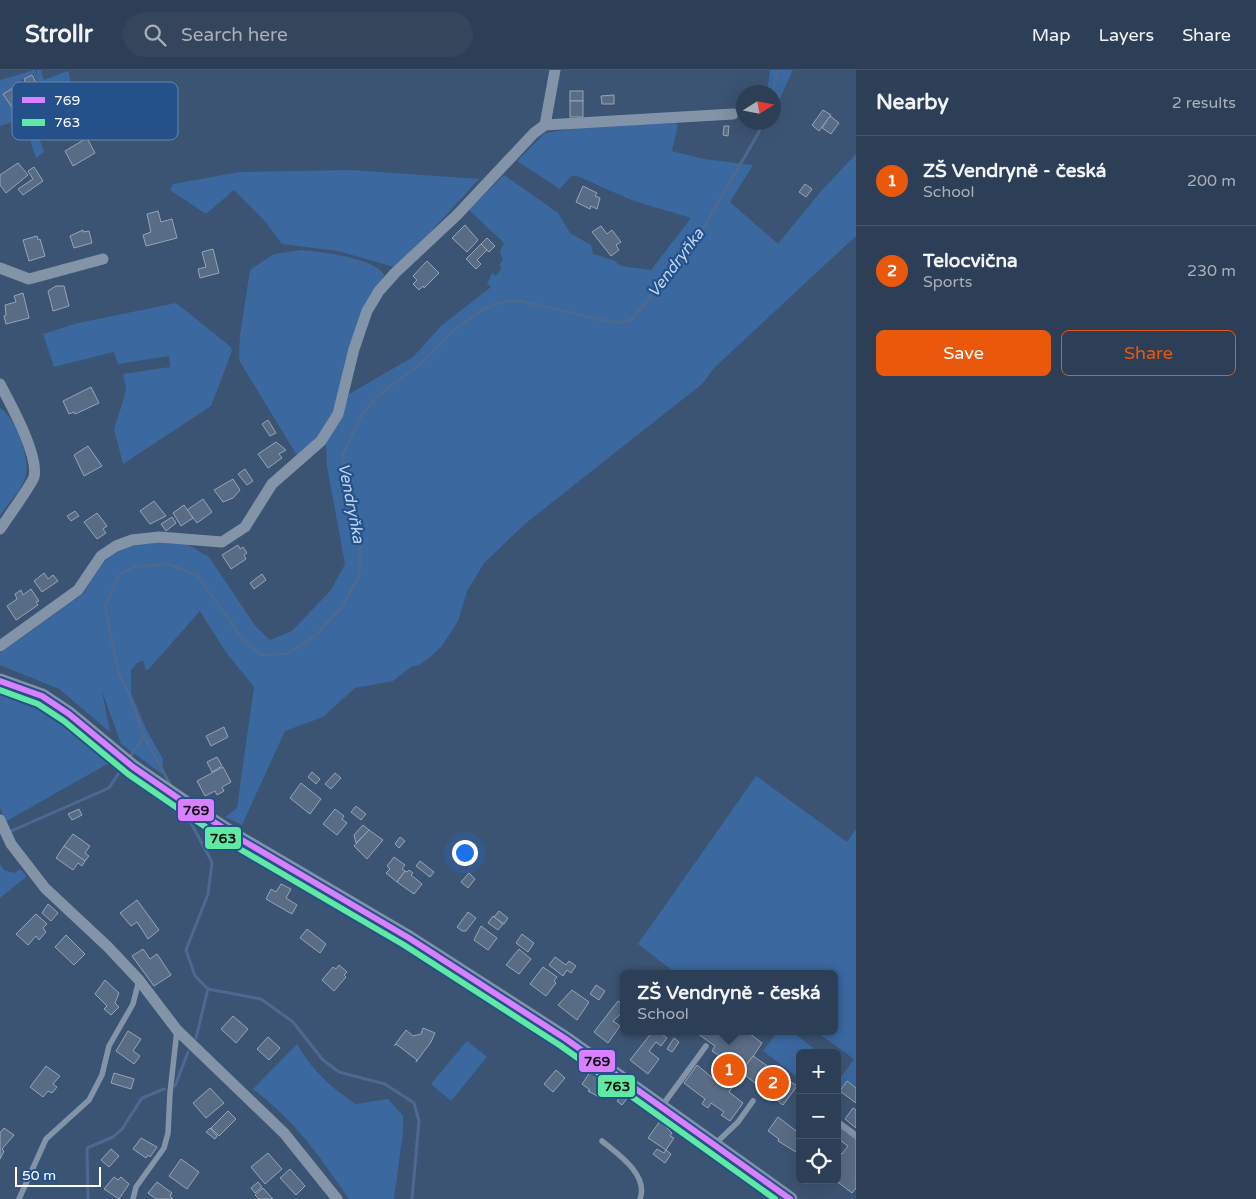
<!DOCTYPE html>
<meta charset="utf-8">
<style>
:root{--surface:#2d3f56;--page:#35465c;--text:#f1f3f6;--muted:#a7afb9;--line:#48586c;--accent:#ea580c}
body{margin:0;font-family:"Varela Round",sans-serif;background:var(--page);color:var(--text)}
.controls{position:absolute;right:15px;bottom:15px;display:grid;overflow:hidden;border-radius:8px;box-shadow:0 5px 20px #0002}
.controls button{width:45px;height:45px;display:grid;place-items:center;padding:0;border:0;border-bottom:1px solid var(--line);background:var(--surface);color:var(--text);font:25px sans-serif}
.compass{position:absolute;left:736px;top:15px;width:45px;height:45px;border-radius:50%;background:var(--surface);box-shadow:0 5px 20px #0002;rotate:79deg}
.scale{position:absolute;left:15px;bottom:12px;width:86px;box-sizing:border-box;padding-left:5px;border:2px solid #fff;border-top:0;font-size:14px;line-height:18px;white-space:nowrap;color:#fff;-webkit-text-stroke:4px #25518a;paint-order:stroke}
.you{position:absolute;left:464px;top:782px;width:18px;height:18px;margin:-12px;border:4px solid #fff;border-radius:50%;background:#1a73e8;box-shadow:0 0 0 8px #1a73e833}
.badge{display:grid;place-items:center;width:32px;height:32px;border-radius:50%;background:var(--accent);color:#fff;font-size:16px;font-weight:700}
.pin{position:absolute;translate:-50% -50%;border:2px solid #fff;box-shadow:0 1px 5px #0006}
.popup{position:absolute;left:620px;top:900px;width:218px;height:65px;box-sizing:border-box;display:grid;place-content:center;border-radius:8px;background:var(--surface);filter:drop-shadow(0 1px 4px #0005);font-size:16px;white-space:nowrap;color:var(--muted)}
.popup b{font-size:19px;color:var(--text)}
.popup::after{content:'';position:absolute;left:50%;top:100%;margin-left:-10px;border:10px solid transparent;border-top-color:var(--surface)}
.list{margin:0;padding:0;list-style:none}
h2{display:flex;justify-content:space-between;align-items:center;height:65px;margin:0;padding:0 20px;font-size:21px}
h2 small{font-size:16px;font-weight:400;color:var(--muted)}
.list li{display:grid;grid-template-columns:32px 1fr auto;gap:15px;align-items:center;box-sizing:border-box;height:90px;padding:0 20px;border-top:1px solid var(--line)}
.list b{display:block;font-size:19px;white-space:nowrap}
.list p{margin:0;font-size:16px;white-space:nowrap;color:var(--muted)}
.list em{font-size:16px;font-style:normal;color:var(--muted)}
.actions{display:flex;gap:10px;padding:15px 20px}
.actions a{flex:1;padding:11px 0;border:1px solid var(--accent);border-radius:8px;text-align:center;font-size:18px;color:var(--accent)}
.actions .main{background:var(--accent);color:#fff}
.icon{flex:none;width:28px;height:28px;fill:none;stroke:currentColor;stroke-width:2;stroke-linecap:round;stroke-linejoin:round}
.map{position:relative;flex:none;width:856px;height:1129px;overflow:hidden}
header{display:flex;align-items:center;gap:30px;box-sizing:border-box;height:70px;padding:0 25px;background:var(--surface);border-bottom:1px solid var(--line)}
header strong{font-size:24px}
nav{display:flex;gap:28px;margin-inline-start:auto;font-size:18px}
.search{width:350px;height:45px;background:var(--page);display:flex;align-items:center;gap:12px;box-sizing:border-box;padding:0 18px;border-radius:28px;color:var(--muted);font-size:19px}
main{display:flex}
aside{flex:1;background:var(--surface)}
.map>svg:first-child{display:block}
</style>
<header>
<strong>Strollr</strong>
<div class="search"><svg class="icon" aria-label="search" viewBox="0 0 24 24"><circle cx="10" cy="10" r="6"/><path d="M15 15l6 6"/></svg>Search here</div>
<nav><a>Map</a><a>Layers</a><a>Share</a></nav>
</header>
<main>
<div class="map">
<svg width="856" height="1129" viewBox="0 0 856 1129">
<rect width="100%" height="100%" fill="#3c5473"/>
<g fill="#3a689f" fill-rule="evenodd">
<path d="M35,0l2,6v-6h4l3,10 23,-9 2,2 5,34 -40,16 10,29 -8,6 -13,-39 -23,7v-46zM33,4l7,11 -13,7 -6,-12z"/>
<path d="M770,0h23l-17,37 -2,-1v-14h-7z"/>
<path d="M676,53l2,2 -6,26 31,8 50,6 -23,37 48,42 44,-54 34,-36v82l-141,131 -13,17 -176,139 -42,40 -17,28 -9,30 -16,25 -13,12 -10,7 -8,2 -18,14 -38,7 -32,29 -38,14 -43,94 -17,-8 12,-9 17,-121 -29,-36 -25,-40 -52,59 -3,-1 -1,-8 -6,1 -7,8v23l16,38 16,28 -1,15 -41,-30 -19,-53 8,41 -51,-43 -59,-24v-12l83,-59 20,-31 9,-8 16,-9 16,-4 41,1 24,14 47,70 14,13 22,-9 39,-41 14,-26 -18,-98 -1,-23 23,-49 64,-37 29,-32 49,-38 -4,-3 5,-11 4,3 6,-8 -3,-3 4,-5 -3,-8 4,-9 -35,-33 35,-35 54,38 12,20 21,12 2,9 20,6 8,6 30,4 40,-52 -57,-17 -57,-25h-6l-11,13 -43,-28 28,-28 33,-5z"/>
<path d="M351,100l128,9 -64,70 -21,18 -56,-16 -56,-7 -19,-25 -29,-29 -28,24 -36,-24 3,-6 66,-12z"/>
<path d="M302,180c19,2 73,8 82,25l-57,154 -24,23 -7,2 -57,-94 1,-25 10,-65 24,-16z"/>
<path d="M176,233l55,44 1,4 -21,55 -88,58 -9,-35 10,-31 2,-11 -3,-13 47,-7 -1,-11 -51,8 -4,-12 -60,15 -11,-33 35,-11z"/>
<path d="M0,338c16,9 33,56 24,73 -6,13 -17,23 -24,35z"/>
<path d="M0,622l25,8 2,5 4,-1 40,25 -2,3h5l35,31 -104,59 -5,-15z"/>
<path d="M756,706l91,66 9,-13v274l-19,-13v-8l17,-23 -39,-28h19v-57h-157l-39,-30z"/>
<path d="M0,794l4,6 10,3 6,-4 6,6 -1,3 -25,20z"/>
<path d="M778,961h13l29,22h-20v26l-37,-28z"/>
<path d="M467,971l20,16 -36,44 -20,-17z"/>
<path d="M297,974c17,28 32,42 59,60l32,-5 15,17v15l-9,68h-45c-31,-45 -52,-76 -96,-110z"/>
</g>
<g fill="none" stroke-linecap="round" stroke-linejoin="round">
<g stroke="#4b6991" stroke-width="3">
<path d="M772,22l7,-22"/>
<path d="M129,688l15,-22"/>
<path d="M171,716l-27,-50 -15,-42 -10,-19 -14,-68 14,-32 15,-8 34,-3 29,11 48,67 17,13 25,-1 28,-18 26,-28 18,-32 2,-35 -19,-85 20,-42 17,-19 44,-33 29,-31 33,-23 21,-7h15l81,19 18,3 12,-4 65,-80 62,-107 3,-10"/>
<path d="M184,740l28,52 -4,32 -22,56 9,26 13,13 53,10 32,23 30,38 16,12 46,12 29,19 5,18 -7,78"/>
<path d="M9,762l100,-44 15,-23"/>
<path d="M196,968l12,-49"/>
<path d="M175,1016l13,-34"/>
<path d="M88,1129l-1,-51 26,-11 9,-8 20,-31 22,-9"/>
</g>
</g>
<g fill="#596c85" stroke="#97a4b6">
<path d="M32,5l5,9 -9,4 -4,-9z"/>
<path d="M20,14l6,9 -4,3 2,3 -12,8 -9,-13z"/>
<rect x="570" y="21" width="13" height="10"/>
<path d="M614,25v9h-12l-1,-8z"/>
<path d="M38,30l5,7 -10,6 -5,-7z"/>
<rect x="570" y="31" width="13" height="16"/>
<path d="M823,40l8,5 -12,16 -7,-6z"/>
<path d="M830,46l9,7 -8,11 -9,-6z"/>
<path d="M724,56h5l-1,10 -5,-1z"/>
<path d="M87,68l8,15 -22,13 -8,-15z"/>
<path d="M18,93l10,12 -22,18 -6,-8v-10z"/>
<path d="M34,97l9,14 -20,14 -5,-6 15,-10 -5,-8z"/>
<path d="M805,114l7,5 -6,8 -7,-5z"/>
<path d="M583,116l14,7 -2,3 5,2 -3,11 -6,-3 -1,3 -14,-7z"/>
<path d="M158,141l3,11 11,-3 5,19 -31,8 -3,-11 8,-3 -4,-18z"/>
<path d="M465,155l13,15 -11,12 -15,-14z"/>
<path d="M601,156l6,8 5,-4 9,12 -5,3 3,5 -8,6 -19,-24z"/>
<path d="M83,160v2l6,-1 3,12 -18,5 -4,-12z"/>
<path d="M37,166l1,4 2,-1 5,17 -16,5 -6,-21z"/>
<path d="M487,168l8,8 -6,6 -8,-8z"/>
<path d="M481,174l6,6 -10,10 4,4 -5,5 -10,-10z"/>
<path d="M213,179l6,24 -19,5 -2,-9 8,-2 -4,-15z"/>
<path d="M427,191l12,12 -15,15 -1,-2 -4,4 -6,-6 4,-4 -4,-4z"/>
<path d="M56,216h8l5,20 -16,5 -5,-20z"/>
<path d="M23,223l6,25 -23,6 -2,-8 2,-1 -1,-10 11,-3 -2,-6z"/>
<path d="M91,317l8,16 -24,11 -1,-2 -5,2 -6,-13z"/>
<path d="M268,350l8,13 -6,3 -8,-12z"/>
<path d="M276,372l10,8 -7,4 3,4 -14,10 -10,-14z"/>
<path d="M88,376l14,20 -18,10 -10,-21z"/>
<path d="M245,399l8,12 -6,4 -9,-11z"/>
<path d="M233,409l7,11 -7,8 -10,4 -9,-12z"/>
<path d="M203,429l9,13 -15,11 -10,-13z"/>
<path d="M154,431l12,15 -16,8 -10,-13z"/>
<path d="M184,435l9,13 -12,8 -8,-13z"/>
<path d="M75,441l4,5 -8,5 -4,-5z"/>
<path d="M97,443l10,13 -4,3 3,4 -9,6 -13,-17z"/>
<path d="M172,447l4,6 -10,8 -5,-7z"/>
<path d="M238,475l2,4 3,-2 4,6 -3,2 2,4 -15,10 -9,-14z"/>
<path d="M44,503l4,6 5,-4 5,6 -16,11 -8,-11z"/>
<path d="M262,504l4,6 -12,9 -4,-6z"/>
<path d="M31,519l8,12 -3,1 2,3 -22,15 -9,-14 10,-7 -2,-5 6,-4 2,5z"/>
<path d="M224,657l4,10 -17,9 -5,-10z"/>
<path d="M217,687l5,9 -10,6 -5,-10z"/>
<path d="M223,697l8,15 -9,5 2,4 -7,4 -2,-4 -10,5 -8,-15z"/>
<path d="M312,702l8,7 -4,5 -8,-7z"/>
<path d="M335,703l6,5 -10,11 -6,-5z"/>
<path d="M301,713l20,16 -11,15 -20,-16z"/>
<path d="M356,736l10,8 -5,6 -10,-8z"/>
<path d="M79,739l3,6 -10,5 -4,-6z"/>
<path d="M335,739l9,7 -2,3 5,4 -10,12 -14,-11z"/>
<path d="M363,755l6,5 -13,13 -2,-8z"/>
<path d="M369,760l14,10 -16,19 -13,-13z"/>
<path d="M73,764l17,12 -5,7 4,3 -4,5 -21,-15z"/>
<path d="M400,767l5,4 -6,7 -4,-4z"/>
<path d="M64,776l21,15 -3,5 -4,-3 -5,7 -17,-12z"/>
<path d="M394,787l11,8 -3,4 3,2 -8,11 -11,-9 4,-4 -3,-3z"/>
<path d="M420,791l14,11 -4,5 -14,-11z"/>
<path d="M409,800l4,3 -2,2 11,9 -8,10 -17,-12 8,-11 2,1z"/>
<path d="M469,803l6,6 -7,9 -7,-6z"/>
<path d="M281,814l10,5 -5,9 11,7 -5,9 -26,-15 5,-10 5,3z"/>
<path d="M137,830l22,30 -11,9 -11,-17 -6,4 -11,-13z"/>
<path d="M48,834l10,9 -7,8 -9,-8z"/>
<path d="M499,841l9,7 -4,6 -10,-7z"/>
<path d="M468,842l8,6 -10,13h-4l-5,-4z"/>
<path d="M36,844l11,10 -4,4 3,4 -7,8 -3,-4 -8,9 -12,-11z"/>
<path d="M493,846l10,8 -5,6 -10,-7z"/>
<path d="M481,856l16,12 -9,12 -14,-10z"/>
<path d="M307,859l19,15 -6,9 -20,-15z"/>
<path d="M522,864l12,9 -6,9 -12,-9z"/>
<path d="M66,865l19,19 -11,11 -19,-18z"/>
<path d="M143,879l7,10 7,-5 14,21 -17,11 -22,-30z"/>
<path d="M519,879l12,10 -12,15 -13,-9z"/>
<path d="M555,887l11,8 3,-4 7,5 -5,7 -4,-3 -4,6 -14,-11z"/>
<path d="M339,895l8,7 -3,3 2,2 -12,14 -12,-11 11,-13 3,2z"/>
<path d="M543,897l14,10 -3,4 2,2 -10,13 -16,-12z"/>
<path d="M105,910l14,13 -4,10 4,4 -8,8 -7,-6 3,-3 -12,-12z"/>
<path d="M596,915l9,6 -6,9 -9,-6z"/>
<path d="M572,920l17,12 -12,18 -19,-15z"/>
<path d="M618,931l6,4v6l-11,10 7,5 -12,17 -14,-11z"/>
<path d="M233,946l15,13 -12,14 -15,-14z"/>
<path d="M423,958l12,5 -4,9 -15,20 1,-2 -21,-16 -2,2 12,-16 7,6 8,-2z"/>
<path d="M128,961l13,8 -8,12 7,5 -6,8 -18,-13z"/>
<path d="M653,961h5l9,7 -6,8 -5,-4 -7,9 10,8 -11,15 -18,-14z"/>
<path d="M694,961h52l16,12 -33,49 14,11 -13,18 -9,-6 3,-3 -13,-9 -3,5 -6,-4 3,-5 -21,-16 13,-18 19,16 14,-18 -18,-12 3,-5z"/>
<path d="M268,967l12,11 -11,12 -12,-11z"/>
<path d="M674,968l5,4 -7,10 -5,-3z"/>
<path d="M753,986l44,30 -14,19 -42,-33z"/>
<path d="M46,996l14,10 -7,8 4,3 -5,6 -4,-2 -5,6 -13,-10z"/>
<path d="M556,1000l9,8 -12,14 -9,-8z"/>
<path d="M591,1001l7,5 2,-3 5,3 -2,3 7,6 -9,13 -13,-7 2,-1 -8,-6z"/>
<path d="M114,1003l20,6 -3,10 -20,-6z"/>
<path d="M847,1011l9,7v15l-16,-12z"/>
<path d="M210,1018l14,15 -18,15 -13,-15z"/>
<path d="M623,1024l5,3 -6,8 -5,-4z"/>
<path d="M853,1038l3,2v18l-11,-9z"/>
<path d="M228,1041l8,8 -17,17 -8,-8z"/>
<path d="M778,1047l22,17v13l-4,5 -18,-11 1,-2 -11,-8z"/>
<path d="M660,1051l12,12 -2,3 4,2 -8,12 -18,-12z"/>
<path d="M837,1055l19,14v49l-4,5 -17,-13h2v-29l5,3 6,-8 -11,-8z"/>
<path d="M4,1058l10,7 -12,14 2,2 -4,8v-26z"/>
<path d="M210,1058l7,8 -2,3 -9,-7z"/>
<path d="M141,1068l16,9 -7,10 -2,-2 -2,3 -13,-9z"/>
<path d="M111,1079l8,7 -10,11 -8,-7z"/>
<path d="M657,1079l7,4 2,-3 5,4 -6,9 -12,-9z"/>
<path d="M268,1083l14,16 -17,15 -14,-17z"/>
<path d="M181,1089l18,13 -12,17 -18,-13z"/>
<path d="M290,1099l15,17 -9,9 -16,-17z"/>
<path d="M114,1107l4,3 3,-3 8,7 -10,15 -15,-10z"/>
<path d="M157,1112l15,11 -2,3 3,3h-17l-8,-6z"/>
<path d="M258,1112l4,5 -7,6 -4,-5z"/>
<path d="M263,1118l10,11h-14l-4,-4z"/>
</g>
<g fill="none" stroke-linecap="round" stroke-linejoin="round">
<g stroke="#8394a8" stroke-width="5.5">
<path d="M662,1036l44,-60"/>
<path d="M837,1051l19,14"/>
<path d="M602,1071c16,13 47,34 38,58"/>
<path d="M715,1074l23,-22 15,-21"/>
<path d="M19,1129l27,-60 43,-39 13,-25 7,-29 24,-42 6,-24"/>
<path d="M133,1129l3,-12 28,-39 4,-15 2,-40 7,-63"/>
</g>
<g stroke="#8394a8" stroke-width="11">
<path d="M545,55l10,-55"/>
<path d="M0,198l29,11 74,-20"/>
<path d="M0,314c11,21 39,71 34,93 -2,7 -28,43 -34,52"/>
<path d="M0,576l78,-56 23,-34 15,-10 16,-6 27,-3 63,5 23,-15 27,-43 49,-43 17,-27 16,-65 13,-38 12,-20 16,-18 62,-58 77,-82 11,-8 188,-11"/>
<path d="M0,750l11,24 34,44 63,59 31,33 38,50 107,103 53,66"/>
</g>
<path stroke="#8394a8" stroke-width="15" d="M0,611l42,15 27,18 64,53 61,42 48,31 167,98 157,101 224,160"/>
<defs>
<path id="bus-1" d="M0,611l42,15 27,18 64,53 61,42 48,31 167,98 157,101 224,160"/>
<path id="bus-2" d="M0,620l38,14 26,17 64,53 61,42 49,32 166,97 157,101 214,153"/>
</defs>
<use href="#bus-1" stroke="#25518a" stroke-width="10"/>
<use href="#bus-2" stroke="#25518a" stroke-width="10"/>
<use href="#bus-1" stroke="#d880ff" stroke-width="6"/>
<use href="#bus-2" stroke="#60e9a3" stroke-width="6"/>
</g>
<g text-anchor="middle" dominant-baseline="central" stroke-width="4.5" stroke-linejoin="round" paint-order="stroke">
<g font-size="16" font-style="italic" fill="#bed5f1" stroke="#25518a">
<text transform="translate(676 193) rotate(-53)">Vendryňka</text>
<text transform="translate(351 433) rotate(79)">Vendryňka</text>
</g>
</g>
<rect x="12" y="12" width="166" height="58" rx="8" fill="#25518a" stroke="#6685ad" stroke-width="1"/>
<rect x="22" y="27" width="23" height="6" fill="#d880ff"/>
<rect x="22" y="49" width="23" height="7" fill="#60e9a3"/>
<g font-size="14" fill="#fff">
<text x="54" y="35">769</text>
<text x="54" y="57">763</text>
</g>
<g stroke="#25518a" stroke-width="2">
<rect x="177" y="728" width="38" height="24" rx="5" fill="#d880ff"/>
<rect x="204" y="756" width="38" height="24" rx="5" fill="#60e9a3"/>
<rect x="578" y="979" width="38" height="24" rx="5" fill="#d880ff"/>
<rect x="597" y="1004" width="39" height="24" rx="5" fill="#60e9a3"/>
</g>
<g font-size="14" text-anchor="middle" font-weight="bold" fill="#111">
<text x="196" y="745">769</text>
<text x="223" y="773">763</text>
<text x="597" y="996">769</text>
<text x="617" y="1021">763</text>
</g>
</svg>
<div class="controls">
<button>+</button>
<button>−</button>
<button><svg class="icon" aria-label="locate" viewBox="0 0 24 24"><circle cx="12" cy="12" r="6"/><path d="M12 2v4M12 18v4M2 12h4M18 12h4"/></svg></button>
</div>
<svg class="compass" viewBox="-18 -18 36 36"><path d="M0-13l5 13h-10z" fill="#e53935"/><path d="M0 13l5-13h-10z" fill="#a7afb9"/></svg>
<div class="scale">50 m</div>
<div class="you"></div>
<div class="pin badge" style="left:729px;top:1000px">1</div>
<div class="popup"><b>ZŠ Vendryně - česká</b>School</div>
<div class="pin badge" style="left:773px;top:1013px">2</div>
</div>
<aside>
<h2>Nearby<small>2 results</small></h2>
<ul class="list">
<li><span class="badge">1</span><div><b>ZŠ Vendryně - česká</b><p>School</p></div><em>200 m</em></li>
<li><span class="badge">2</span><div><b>Telocvična</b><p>Sports</p></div><em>230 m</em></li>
</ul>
<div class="actions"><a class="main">Save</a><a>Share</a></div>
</aside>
</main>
